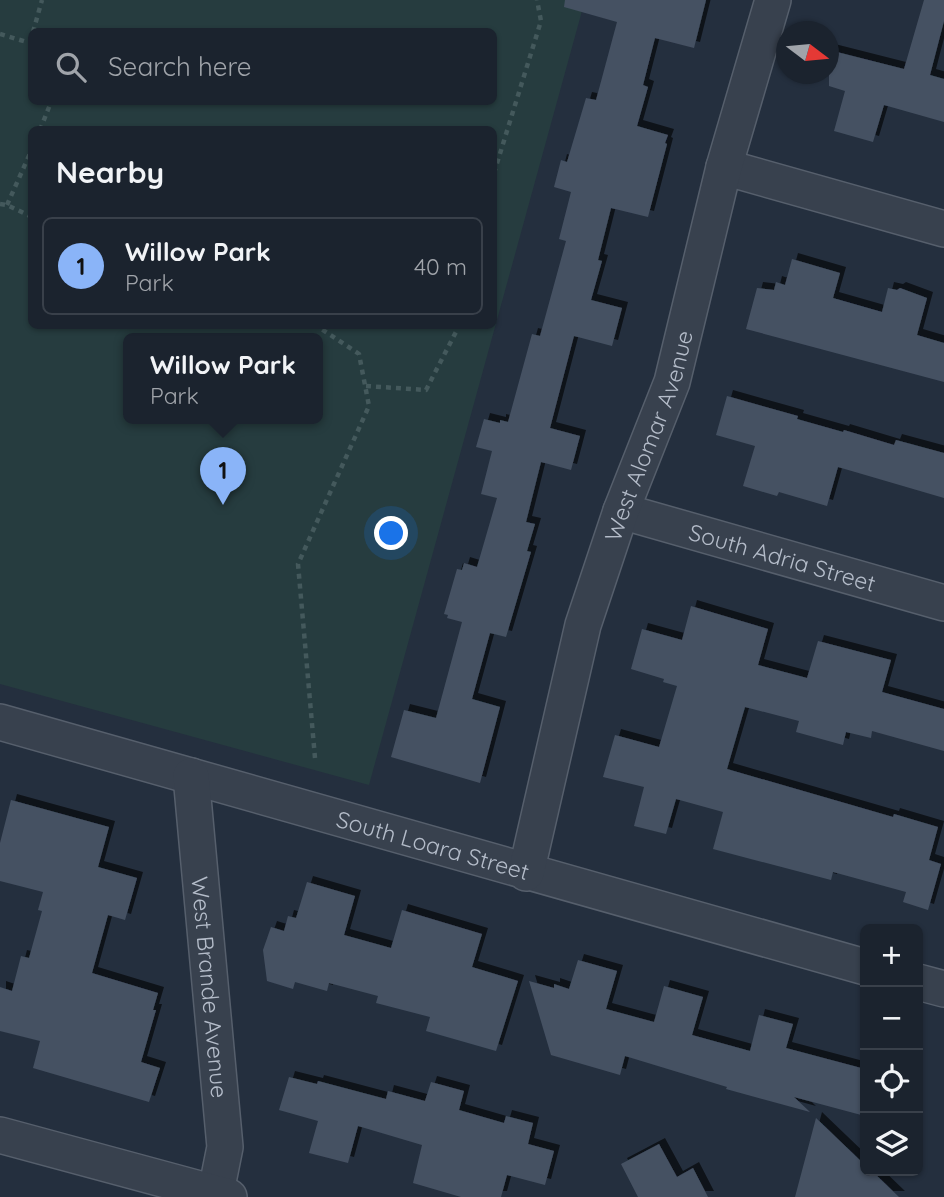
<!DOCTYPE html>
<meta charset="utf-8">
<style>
:root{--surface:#1b232e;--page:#282f3a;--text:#f1f3f6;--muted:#a0a4aa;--line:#39404a;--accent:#8ab4f8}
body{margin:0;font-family:Quicksand,sans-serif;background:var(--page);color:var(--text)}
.controls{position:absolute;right:21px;bottom:21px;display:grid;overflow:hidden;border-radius:10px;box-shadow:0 2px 5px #0004}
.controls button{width:63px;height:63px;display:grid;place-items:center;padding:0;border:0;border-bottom:2px solid var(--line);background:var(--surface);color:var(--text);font:35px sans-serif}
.compass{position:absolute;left:776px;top:21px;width:63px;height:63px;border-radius:50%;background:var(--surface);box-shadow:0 2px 5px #0004;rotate:106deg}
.you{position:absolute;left:392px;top:534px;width:24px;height:24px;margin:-18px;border:5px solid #fff;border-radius:50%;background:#1a73e8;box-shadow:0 0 0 10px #1a73e833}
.badge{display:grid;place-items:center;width:46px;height:46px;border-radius:50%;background:var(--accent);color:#111;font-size:23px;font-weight:700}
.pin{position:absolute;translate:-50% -58px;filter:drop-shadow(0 2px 4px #0008)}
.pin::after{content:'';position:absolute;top:37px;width:24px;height:21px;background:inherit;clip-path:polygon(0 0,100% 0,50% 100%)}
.popup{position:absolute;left:123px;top:333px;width:200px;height:91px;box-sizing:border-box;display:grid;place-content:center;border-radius:10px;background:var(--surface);filter:drop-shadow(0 2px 5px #0005);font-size:23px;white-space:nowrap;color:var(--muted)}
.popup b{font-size:26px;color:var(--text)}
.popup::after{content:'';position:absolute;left:50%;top:100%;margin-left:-14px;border:14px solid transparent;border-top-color:var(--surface)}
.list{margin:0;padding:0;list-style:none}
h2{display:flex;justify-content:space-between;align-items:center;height:91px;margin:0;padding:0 28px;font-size:30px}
h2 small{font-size:23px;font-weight:400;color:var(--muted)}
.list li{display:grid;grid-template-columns:46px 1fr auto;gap:21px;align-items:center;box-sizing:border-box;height:98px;margin:0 14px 14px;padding:0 14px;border:2px solid var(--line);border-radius:10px}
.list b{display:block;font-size:26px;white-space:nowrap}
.list p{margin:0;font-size:23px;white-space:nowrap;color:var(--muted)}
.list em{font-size:23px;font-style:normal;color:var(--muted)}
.icon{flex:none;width:38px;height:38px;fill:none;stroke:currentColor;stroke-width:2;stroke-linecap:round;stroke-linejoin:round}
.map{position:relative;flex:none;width:944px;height:1197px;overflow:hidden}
.search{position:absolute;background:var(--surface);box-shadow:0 2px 5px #0004;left:28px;top:28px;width:469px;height:77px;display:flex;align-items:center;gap:18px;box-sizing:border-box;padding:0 24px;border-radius:10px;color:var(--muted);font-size:26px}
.panel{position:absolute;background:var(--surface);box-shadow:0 2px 5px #0004;left:28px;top:126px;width:469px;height:203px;border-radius:10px}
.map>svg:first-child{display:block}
</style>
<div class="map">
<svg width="944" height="1197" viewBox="0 0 944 1197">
<defs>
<filter id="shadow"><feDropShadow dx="6" dy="-6" stdDeviation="0" flood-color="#0009"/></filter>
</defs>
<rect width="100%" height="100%" fill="#242f3e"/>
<path fill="#263c3f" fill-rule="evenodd" d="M0,0h585l-216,785 -369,-101zM32,32h462v70h-462zM32,130h462v196h-462zM128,339h190v80h-190z"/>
<g fill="#455162" filter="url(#shadow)">
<path d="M565,0h141l-12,48 -39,-10 -12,47 5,2 -11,39 31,9 -3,8 2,1 -19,73 -37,-9 -13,52 4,1 -11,39 31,8 -10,38 -38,-10 -24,92 30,8 -9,34 -30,-8 -15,60 9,2 -8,27 4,1 -25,85 -16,-4 -18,66 28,8 -20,76 -89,-26 13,-47 32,8 26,-96 -15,-4 1,-3 -4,-1 13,-45 5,1 2,-7 13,4 20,-69 -16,-4 11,-43 -16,-4 8,-28 16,4v-3l8,2 24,-88 8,2 26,-95 -7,-2 12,-47 -17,-5 7,-27 6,2 19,-64 10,2 21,-78 -53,-15z"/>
<path d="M924,0h20v21l-14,54 14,4v43l-60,-17 -11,37 -39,-11 11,-40 -16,-5v-36l75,19z"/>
<path d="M792,259l48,14 -7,25 49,14 6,-24 9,2 3,-2 27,10 -10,37 27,8v39l-198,-53 11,-41 17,2 2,-8 9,3z"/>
<path d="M727,396l71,20 -1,3 46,13 1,-2 50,15 2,-5 48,13v45l-106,-31 -11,39 -48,-14 -2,4 -34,-10 12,-40 -39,-11z"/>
<path d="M691,606l77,23 -10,36 49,13 11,-37 73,19 -9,32 62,17v42l-72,-20 -1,7 -25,-6 -3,13 -47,-13 3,-11 -54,-14 -18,62 166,48 1,-3 44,13 -9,33 12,4 -13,46 -25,-8 3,-10 -73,-20 -2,8 -118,-31 10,-37 -47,-13 -10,35 -32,-8 10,-39 -41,-10 12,-42 44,12 18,-61 -14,-4 1,-3 -33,-10 11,-40 40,11z"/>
<path d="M11,800l98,27 -11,40 39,11 -12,42 -17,-5 -16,58 66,20 -5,17h3l-15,52 19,6 -11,34 -116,-34 7,-27 -40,-10v-44l12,4 9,-35 8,2 13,-47 -4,-1 5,-18 -43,-11v-38z"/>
<path d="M307,882l48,14 -11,39 47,13 11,-38 80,24 -10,33 46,14 -22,70 -70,-20 4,-14 -54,-14 2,-7 -49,-13 -2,8 -32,-9 -2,7 -26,-8 -4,-31 8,-23 13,4 4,-15 8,2z"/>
<path d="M578,960l39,11 -11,38 48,13 10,-36 39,11 -11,38 58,16 9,-36 34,9 -7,24 79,21v47l-71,-19 16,15 -84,-23 1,-2 -102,-31 -5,19 -69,-20 -22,-74 25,7v-4l15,5z"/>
<path d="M289,1077l28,7 1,-3 68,18 2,-8 37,10 6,-19 33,9 -5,19 45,13 2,-7 27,7 -5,21 26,7 -9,34 -38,-10 -6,22h-40l-48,-14 9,-38 -64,-19 -10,37 -39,-10 9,-32 -39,-11z"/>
<path d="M816,1118l49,47v6h7l27,26h-104z"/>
<path d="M659,1144l18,33 16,-9 15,29h-70l-17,-33z"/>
</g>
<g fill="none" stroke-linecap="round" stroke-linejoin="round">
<defs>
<g id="minor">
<path d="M724,167l220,62"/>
<path id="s1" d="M621,511l323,92"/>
<path id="s2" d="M0,722l865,245"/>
<path id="s3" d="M191,776l34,371 -10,50"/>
<path id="s4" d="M526,873l57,-248 38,-114 51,-129 52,-215 49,-167"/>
<path d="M918,982l26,7"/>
<path d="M0,1135l229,62"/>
</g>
</defs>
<use href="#minor" stroke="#565f6c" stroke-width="38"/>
<g stroke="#44595c" stroke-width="4.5" stroke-dasharray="5 5" stroke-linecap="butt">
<path d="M33,32l9,-32"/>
<path d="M0,34l30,9"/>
<path d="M32,38v10"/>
<path d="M40,130l11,-28"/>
<path d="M494,173l47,-152 -4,-21"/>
<path d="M0,204l7,1 25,12"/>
<path d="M7,205l25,-56"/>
<path d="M366,386l60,4 33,-64"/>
<path d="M315,758l-17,-194 71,-158 -10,-52 -42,-28"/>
</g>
<use href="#minor" stroke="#38414e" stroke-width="35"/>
</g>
<g text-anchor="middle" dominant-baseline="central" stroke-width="6" stroke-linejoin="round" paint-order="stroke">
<g font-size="23" fill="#b4bcc9" stroke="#1d2633">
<text stroke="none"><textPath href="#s4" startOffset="455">West Alomar Avenue</textPath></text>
<text stroke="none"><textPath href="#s1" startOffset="168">South Adria Street</textPath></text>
<text stroke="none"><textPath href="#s2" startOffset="450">South Loara Street</textPath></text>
<text stroke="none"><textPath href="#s3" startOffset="212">West Brande Avenue</textPath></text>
</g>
</g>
</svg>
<div class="controls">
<button>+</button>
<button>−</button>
<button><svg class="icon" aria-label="locate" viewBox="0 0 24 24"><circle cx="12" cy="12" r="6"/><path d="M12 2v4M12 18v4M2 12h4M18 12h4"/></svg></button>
<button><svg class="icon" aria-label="layers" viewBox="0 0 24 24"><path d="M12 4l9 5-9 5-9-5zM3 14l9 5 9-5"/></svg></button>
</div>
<svg class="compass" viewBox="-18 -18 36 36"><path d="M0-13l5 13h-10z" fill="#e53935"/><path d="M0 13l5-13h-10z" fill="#a0a4aa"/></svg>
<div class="you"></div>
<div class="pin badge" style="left:223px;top:505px">1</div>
<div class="popup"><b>Willow Park</b>Park</div>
<div class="search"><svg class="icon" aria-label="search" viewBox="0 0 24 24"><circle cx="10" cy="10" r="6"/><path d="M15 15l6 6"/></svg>Search here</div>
<section class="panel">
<h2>Nearby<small></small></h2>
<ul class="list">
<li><span class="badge">1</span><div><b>Willow Park</b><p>Park</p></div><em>40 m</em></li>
</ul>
</section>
</div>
